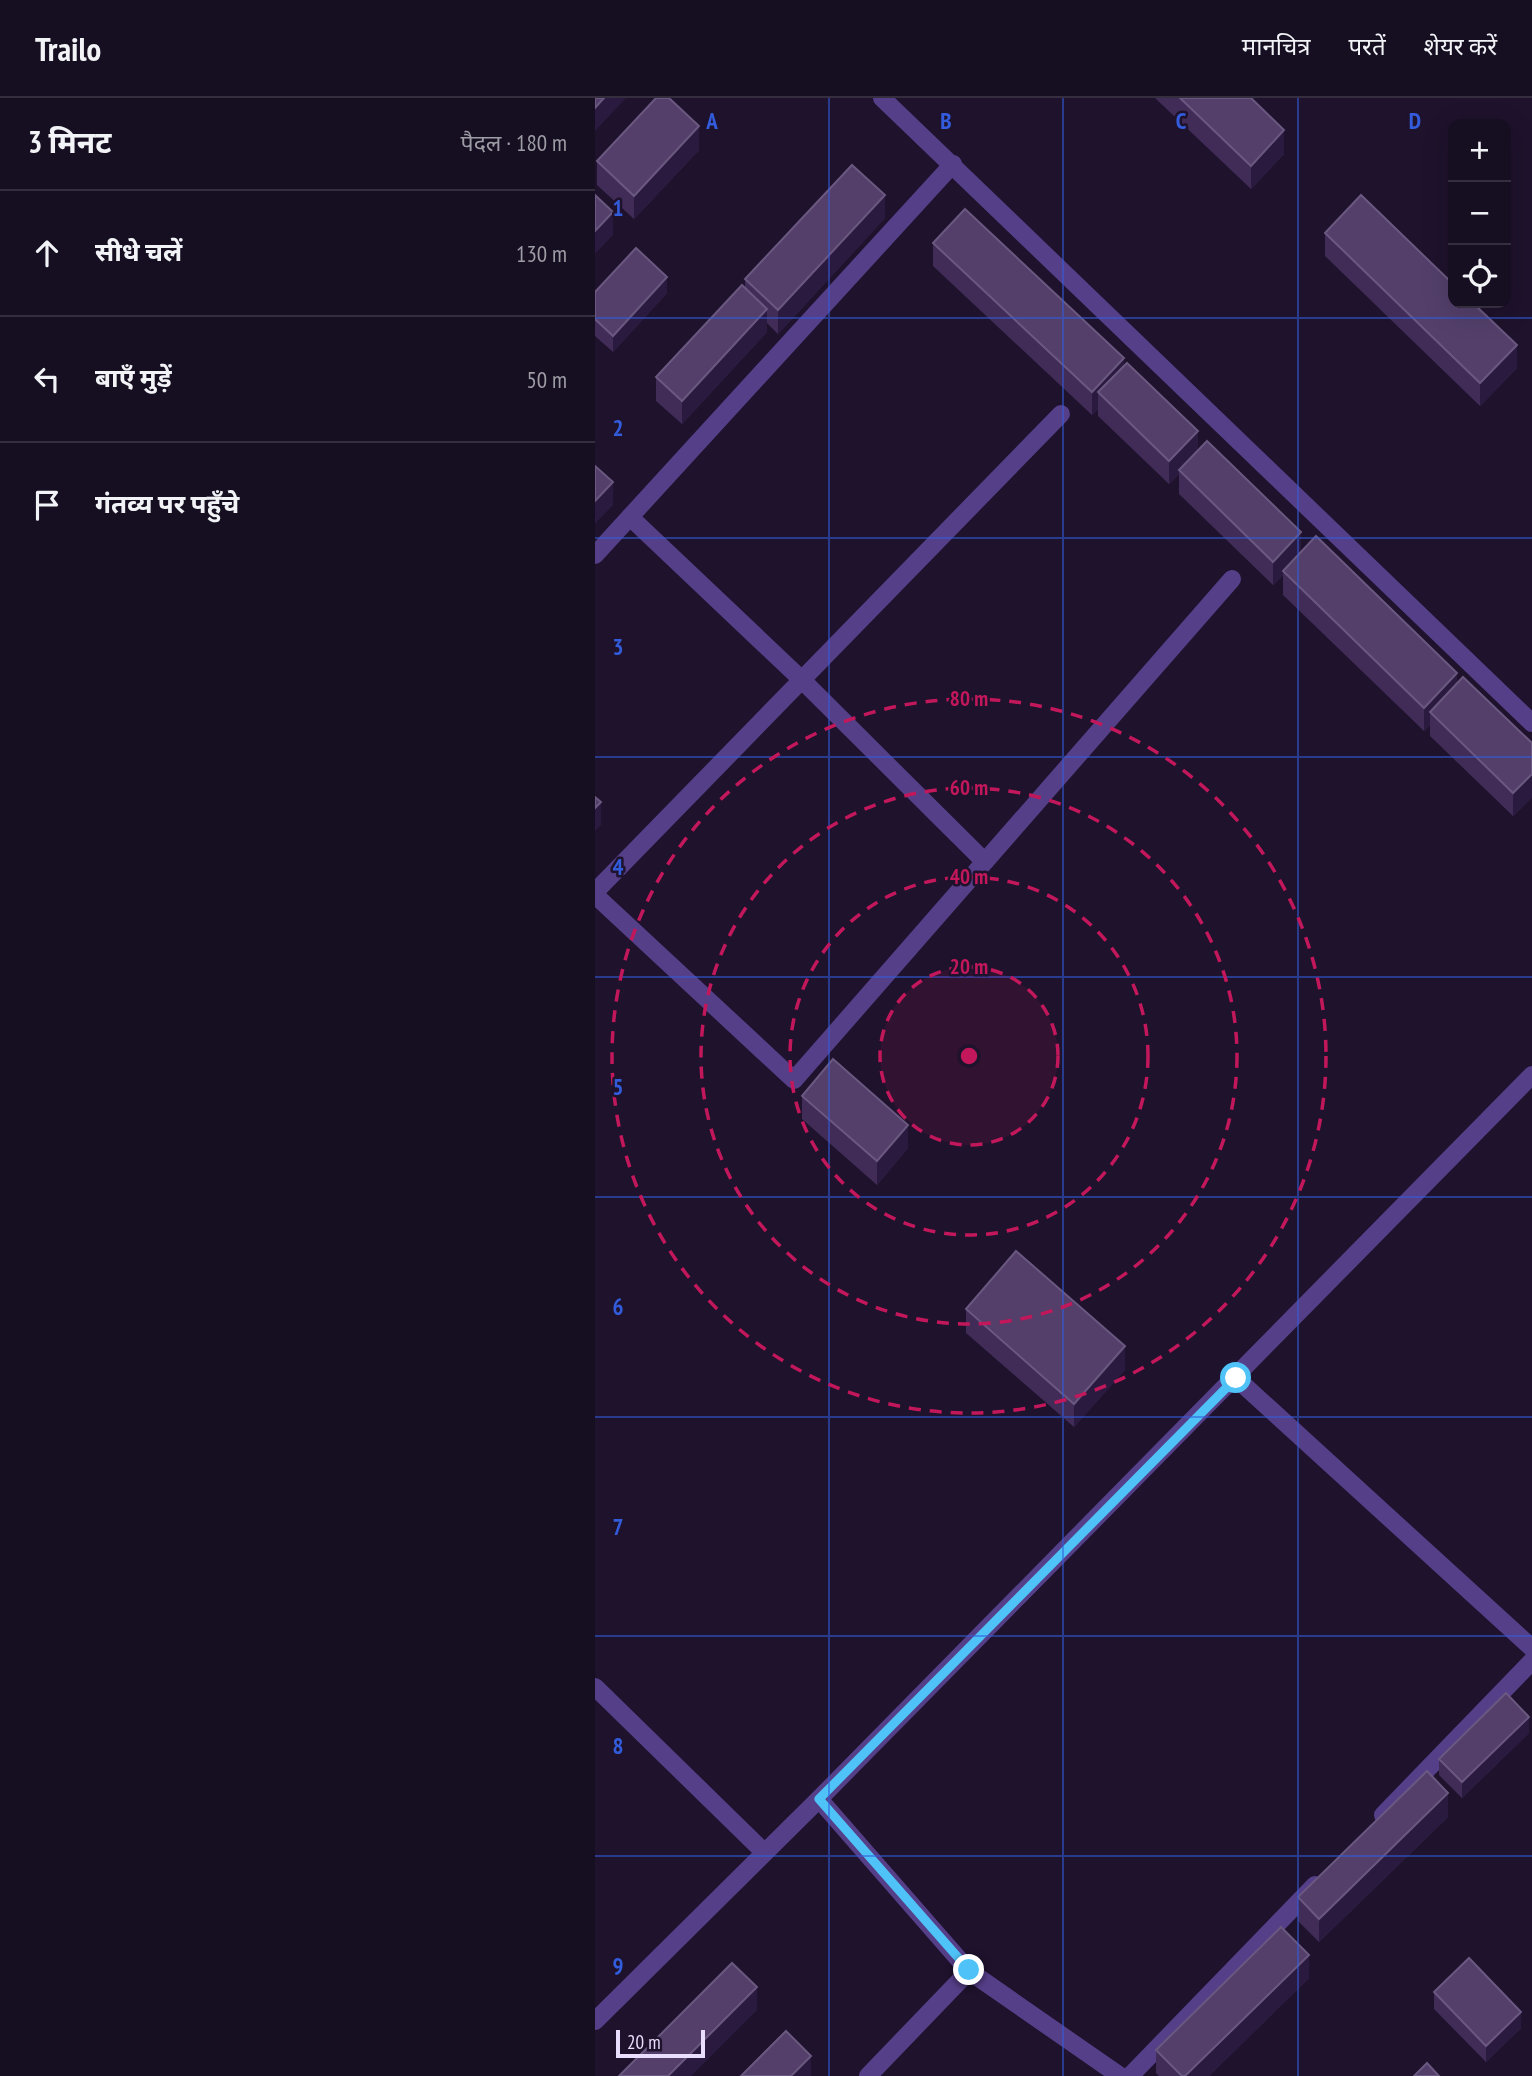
<!DOCTYPE html>
<html lang="hi">
<meta charset="utf-8">
<style>
:root{--surface:#160e21;--page:#231c2e;--text:#f1f3f6;--muted:#9e9ca5;--line:#352e3f}
body{margin:0;font-family:"PT Sans Narrow","Noto Sans Devanagari",sans-serif;background:var(--page);color:var(--text)}
.controls{position:absolute;right:21px;top:21px;display:grid;overflow:hidden;border-radius:14px;box-shadow:0 7px 28px #0002}
.controls button{width:63px;height:63px;display:grid;place-items:center;padding:0;border:0;border-bottom:2px solid var(--line);background:var(--surface);color:var(--text);font:35px sans-serif}
.scale{position:absolute;left:21px;bottom:18px;width:89px;box-sizing:border-box;padding-left:7px;border:4px solid #eadefe;border-top:0;font-size:19px;line-height:24px;white-space:nowrap;color:#eadefe;-webkit-text-stroke:5px #1e122c;paint-order:stroke}
.stop{position:absolute;width:21px;height:21px;margin:-16px;border:5px solid #4fc3f7;border-radius:50%;background:#fff}
.stop.end{background:#4fc3f7;border-color:#fff;box-shadow:0 2px 7px #0008}
.list{margin:0;padding:0;list-style:none}
h2{display:flex;justify-content:space-between;align-items:center;height:91px;margin:0;padding:0 28px;font-size:30px}
h2 small{font-size:23px;font-weight:400;color:var(--muted)}
.list li{display:grid;grid-template-columns:46px 1fr auto;gap:21px;align-items:center;box-sizing:border-box;height:126px;padding:0 28px;border-top:2px solid var(--line)}
.list b{display:block;font-size:26px;white-space:nowrap}
.list em{font-size:23px;font-style:normal;color:var(--muted)}
.icon{flex:none;width:38px;height:38px;fill:none;stroke:currentColor;stroke-width:2;stroke-linecap:round;stroke-linejoin:round}
.map{position:relative;flex:none;width:937px;height:1978px;overflow:hidden}
header{display:flex;align-items:center;gap:42px;box-sizing:border-box;height:98px;padding:0 35px;background:var(--surface);border-bottom:2px solid var(--line)}
header strong{font-size:33px}
nav{display:flex;gap:38px;margin-inline-start:auto;font-size:24px}
main{display:flex}
aside{flex:1;background:var(--surface)}
.map>svg:first-child{display:block}
</style>
<header>
<strong>Trailo</strong>
<nav><a>मानचित्र</a><a>परतें</a><a>शेयर करें</a></nav>
</header>
<main>
<aside>
<h2>3 मिनट<small>पैदल · 180 m</small></h2>
<ul class="list">
<li><svg class="icon" aria-label="ahead" viewBox="0 0 24 24"><path d="M12 20V5M6 11l6-6 6 6"/></svg><div><b>सीधे चलें</b></div><em>130 m</em></li>
<li><svg class="icon" aria-label="left" viewBox="0 0 24 24"><path d="M17 20v-9H6M10 6l-5 5 5 5"/></svg><div><b>बाएँ मुड़ें</b></div><em>50 m</em></li>
<li><svg class="icon" aria-label="arrive" viewBox="0 0 24 24"><path d="M6 21V4h12l-3 4 3 4H6"/></svg><div><b>गंतव्य पर पहुँचे</b></div></li>
</ul>
</aside>
<div class="map">
<svg width="937" height="1978" viewBox="0 0 937 1978">
<rect width="100%" height="100%" fill="#1e122c"/>
<g fill="none" stroke-linecap="round" stroke-linejoin="round">
<g stroke="#563f89" stroke-width="18">
<path d="M287,0l650,625"/>
<path d="M35,419l172,163 182,181"/>
<path d="M0,457l358,-391"/>
<path d="M0,794l466,-478"/>
<path d="M0,797l199,185 438,-501"/>
<path d="M641,1280l296,270"/>
<path d="M0,1589l169,165"/>
<path d="M224,1701l150,172 151,105"/>
<path d="M788,1717l149,-154"/>
<path d="M0,1923l224,-222 713,-724"/>
<path d="M273,1978l101,-105"/>
<path d="M535,1978l185,-191"/>
</g>
</g>
<g fill="#412c58">
<path d="M560,0h96l33,56 -33,35z"/>
<path d="M104,52l-65,69 -37,-34v-24z"/>
<path d="M290,120l-107,116 -11,-11v9l-85,92 -26,-23v-24l89,-89v-9z"/>
<path d="M730,135l192,135 -37,38 -155,-150z"/>
<path d="M338,145l191,123 74,85 103,101 156,132 75,59v54l-19,19 -83,-80v-11l-6,6 -141,-136v-20l-10,10 -94,-91v-20l-10,10 -71,-68v-7l-6,6 -159,-149z"/>
<path d="M0,194l72,1 -54,59 -18,-16z"/>
<path d="M207,998l106,52 -31,37 -75,-66z"/>
<path d="M371,1211l159,61 -51,57 -108,-94z"/>
<path d="M934,1635l-67,65 -23,-23v-16z"/>
<path d="M853,1719l-129,125 -21,-21v-24z"/>
<path d="M714,1880l-100,98h-50l-3,-3v-23z"/>
<path d="M839,1894l87,36 -35,34 -52,-53z"/>
</g>
<g fill="#2b1a3f">
<path d="M9,0h22l-31,33v-23z"/>
<path d="M104,28v24l-65,69v-23z"/>
<path d="M689,32v24l-33,35v-23z"/>
<path d="M290,97v23l-107,116v-24z"/>
<path d="M18,114v23l-18,19v-23z"/>
<path d="M72,179v16l-54,59v-16z"/>
<path d="M172,211v23l-85,92v-23z"/>
<path d="M922,247v23l-37,38v-23z"/>
<path d="M529,260v23l-26,11v17l-6,6v-23z"/>
<path d="M603,333v24l-19,15v4l-10,10v-23z"/>
<path d="M18,384v23l-18,19v-23z"/>
<path d="M706,434v24l-18,15v4l-10,10v-23z"/>
<path d="M862,575v23l-27,16v13l-6,6v-23z"/>
<path d="M937,676v23l-19,19v-23z"/>
<path d="M6,704v23l-6,6v-23z"/>
<path d="M313,1027v23l-31,37v-24z"/>
<path d="M530,1248v24l-51,57v-23z"/>
<path d="M934,1619v16l-67,65v-16z"/>
<path d="M853,1695v24l-129,125v-23z"/>
<path d="M714,1857v23l-100,98h-24z"/>
<path d="M162,1889v23l-66,66h-23z"/>
<path d="M926,1914v16l-35,34v-16z"/>
<path d="M216,1958v20h-20z"/>
</g>
<g fill="#533f6a" stroke="#6b5881" stroke-width="2">
<path d="M0,0h9l-9,10z"/>
<path d="M61,0h13l30,28 -65,70 -37,-35z"/>
<path d="M585,0h71l33,32 -33,36z"/>
<path d="M257,67l33,30 -107,115 -33,-31z"/>
<path d="M0,97l18,17 -18,19z"/>
<path d="M766,97l92,89v19h20l44,42 -37,38 -155,-150z"/>
<path d="M370,111l159,149 -32,34 -159,-149z"/>
<path d="M41,150l31,29 -54,59 -18,-17v-27z"/>
<path d="M147,187l25,24 -85,92 -26,-24z"/>
<path d="M532,265l71,68 -29,30 -71,-69z"/>
<path d="M612,343l94,91 -28,30 -94,-92z"/>
<path d="M0,368l18,16 -18,19z"/>
<path d="M721,438l141,137 -33,35 -141,-137z"/>
<path d="M868,579l69,66v31l-19,19 -83,-81z"/>
<path d="M0,699l6,5 -6,6z"/>
<path d="M238,961l75,66 -31,36 -75,-65z"/>
<path d="M421,1153l109,95 -51,58 -108,-95z"/>
<path d="M911,1595l23,24 -67,65 -23,-23z"/>
<path d="M832,1673l21,22 -129,126 -21,-22z"/>
<path d="M686,1829l28,28 -124,121h-3l-26,-26z"/>
<path d="M874,1860l52,54 -35,34 -52,-54z"/>
<path d="M137,1865l25,24 -89,89h-49z"/>
<path d="M191,1933l25,25 -20,20h-50z"/>
<path d="M832,1965l12,13h-25z"/>
</g>
<g fill="none" stroke-linecap="round" stroke-linejoin="round">
<path stroke="#4fc3f7" stroke-width="9" d="M374,1872l-150,-171 417,-421"/>
</g>
<path fill="none" stroke="#325cdc" stroke-width="2" stroke-opacity="0.55" d="M234,0v1978M468,0v1978M703,0v1978M0,220h937M0,440h937M0,659h937M0,879h937M0,1099h937M0,1319h937M0,1538h937M0,1758h937"/>
<circle cx="374" cy="958" r="89" fill="#c2185b" fill-opacity=".12"/>
<g fill="none" stroke="#c2185b" stroke-width="3.5" stroke-dasharray="12 9">
<circle cx="374" cy="958" r="89"/>
<circle cx="374" cy="958" r="179"/>
<circle cx="374" cy="958" r="268"/>
<circle cx="374" cy="958" r="357"/>
</g>
<g font-size="23" text-anchor="middle" font-weight="bold" fill="#325cdc" stroke="#1e122c" stroke-width="5" stroke-linejoin="round" paint-order="stroke">
<text x="117" y="31">A</text>
<text x="351" y="31">B</text>
<text x="586" y="31">C</text>
<text x="820" y="31">D</text>
<text x="23" y="118">1</text>
<text x="23" y="338">2</text>
<text x="23" y="557">3</text>
<text x="23" y="777">4</text>
<text x="23" y="997">5</text>
<text x="23" y="1217">6</text>
<text x="23" y="1437">7</text>
<text x="23" y="1656">8</text>
<text x="23" y="1876">9</text>
</g>
<circle cx="374" cy="958" r="10" fill="#c2185b" stroke="#1e122c" stroke-width="3.5"/>
<g font-size="21" text-anchor="middle" font-weight="bold" fill="#c2185b" stroke="#1e122c" stroke-width="5" stroke-linejoin="round" paint-order="stroke">
<text x="374" y="608">80 m</text>
<text x="374" y="697">60 m</text>
<text x="374" y="786">40 m</text>
<text x="374" y="876">20 m</text>
</g>
</svg>
<div class="controls">
<button>+</button>
<button>−</button>
<button><svg class="icon" aria-label="locate" viewBox="0 0 24 24"><circle cx="12" cy="12" r="6"/><path d="M12 2v4M12 18v4M2 12h4M18 12h4"/></svg></button>
</div>
<div class="scale">20 m</div>
<div class="stop" style="left:641px;top:1280px"></div>
<div class="stop end" style="left:374px;top:1872px"></div>
</div>
</main>
